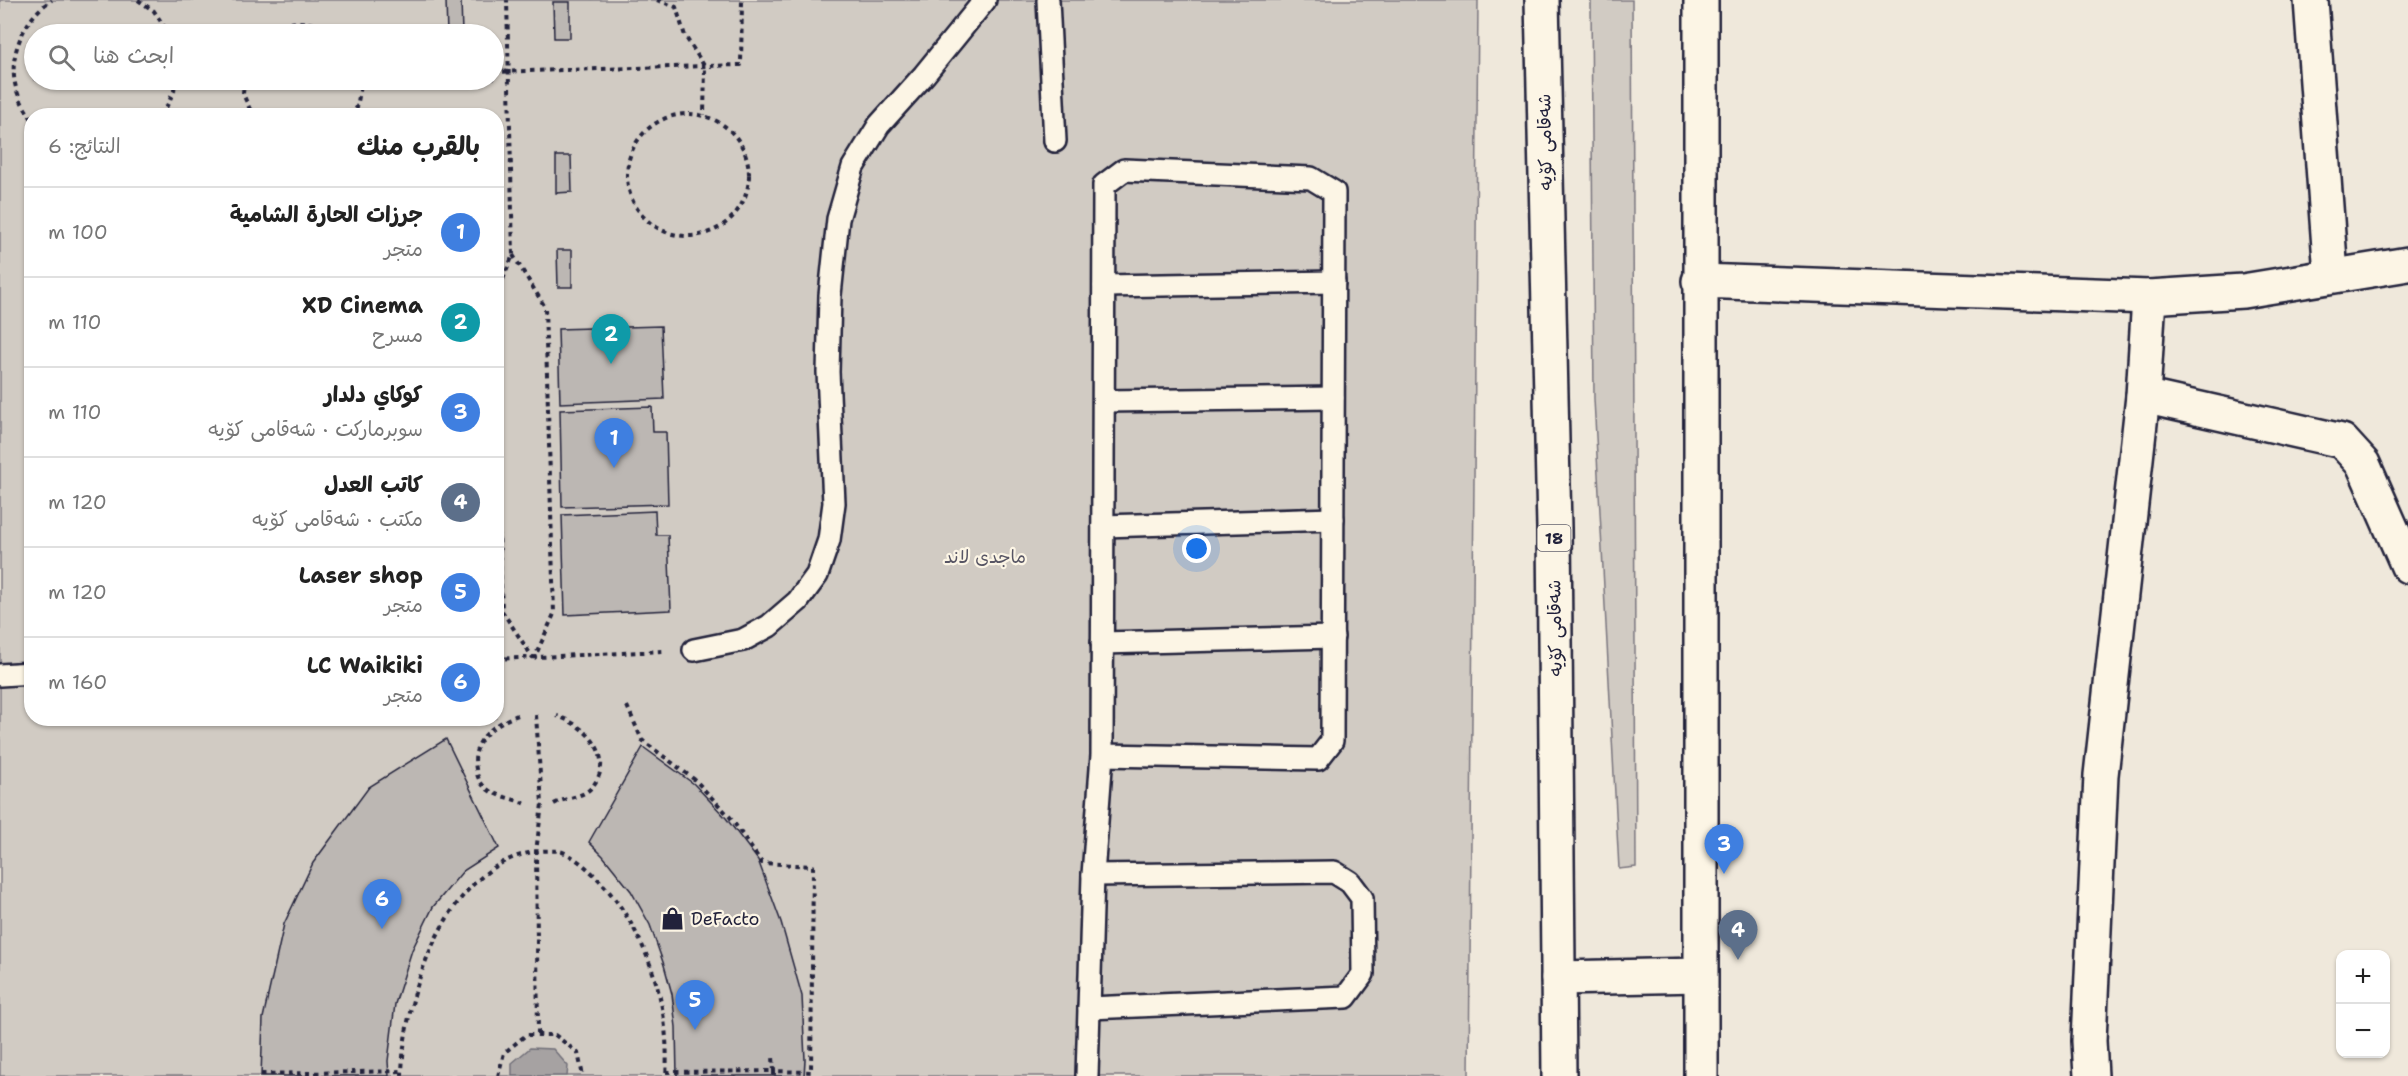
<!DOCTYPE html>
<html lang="ar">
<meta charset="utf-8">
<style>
:root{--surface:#fff;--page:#f6f6f6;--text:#222;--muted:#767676;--line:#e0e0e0;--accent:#7c3aed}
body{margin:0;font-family:"Shantell Sans","Playpen Sans Arabic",sans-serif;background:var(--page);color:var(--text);direction:rtl}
.controls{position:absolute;right:18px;bottom:18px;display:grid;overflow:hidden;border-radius:12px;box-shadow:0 2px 4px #0004}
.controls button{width:54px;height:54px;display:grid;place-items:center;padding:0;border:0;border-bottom:2px solid var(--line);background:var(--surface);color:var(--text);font:30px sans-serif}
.you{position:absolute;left:1197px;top:549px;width:21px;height:21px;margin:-15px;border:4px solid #fff;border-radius:50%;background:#1a73e8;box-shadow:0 0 0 9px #1a73e833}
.badge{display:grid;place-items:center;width:39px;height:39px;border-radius:50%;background:var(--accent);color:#fff;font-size:20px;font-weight:700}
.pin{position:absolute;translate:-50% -50px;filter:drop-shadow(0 2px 3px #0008)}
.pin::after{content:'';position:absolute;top:32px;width:21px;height:18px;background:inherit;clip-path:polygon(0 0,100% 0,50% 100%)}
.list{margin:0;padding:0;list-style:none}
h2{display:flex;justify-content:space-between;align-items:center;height:78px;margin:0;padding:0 24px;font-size:26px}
h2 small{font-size:20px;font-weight:400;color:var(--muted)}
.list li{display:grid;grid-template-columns:39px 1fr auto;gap:18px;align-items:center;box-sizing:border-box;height:90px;padding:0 24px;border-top:2px solid var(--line)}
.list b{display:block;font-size:22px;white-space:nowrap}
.list p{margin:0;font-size:20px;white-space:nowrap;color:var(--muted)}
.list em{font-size:20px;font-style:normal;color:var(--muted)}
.icon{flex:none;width:33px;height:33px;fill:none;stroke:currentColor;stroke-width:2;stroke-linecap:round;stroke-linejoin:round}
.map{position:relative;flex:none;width:2408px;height:1076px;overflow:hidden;direction:ltr}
.search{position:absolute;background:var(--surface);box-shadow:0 2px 4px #0004;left:24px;top:24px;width:480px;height:66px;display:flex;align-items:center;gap:15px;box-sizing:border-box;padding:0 21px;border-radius:33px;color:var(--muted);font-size:22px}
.panel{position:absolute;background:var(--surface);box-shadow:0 2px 4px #0004;left:24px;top:108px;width:480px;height:618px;border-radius:24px;direction:rtl}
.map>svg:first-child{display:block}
</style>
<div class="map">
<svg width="2408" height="1076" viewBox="0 0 2408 1076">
<rect width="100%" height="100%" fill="#efe8db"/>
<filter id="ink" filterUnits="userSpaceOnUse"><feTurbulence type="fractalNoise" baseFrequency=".0167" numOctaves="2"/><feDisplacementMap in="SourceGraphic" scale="12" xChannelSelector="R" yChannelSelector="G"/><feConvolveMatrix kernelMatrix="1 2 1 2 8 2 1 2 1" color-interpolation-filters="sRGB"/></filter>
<g filter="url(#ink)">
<g fill="#d1cbc3" stroke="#7a767f" stroke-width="1.5" fill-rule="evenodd">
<path d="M0,0h1478l-9,1076h-1469zM34,34h460v46h-460zM32,116h464v602h-464z"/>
<path d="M1591,0h41l4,867 -17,2 -25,-470z"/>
</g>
<path fill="#a6a2a2" stroke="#716f79" stroke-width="1.5" d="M530,1048l23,1 15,17 -1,10h-55v-13z"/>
<g fill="#bcb7b3" stroke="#22223b" stroke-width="1.5">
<path d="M446,0h15l1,34h-15z"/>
<path d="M553,2h17v36h-16z"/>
<path d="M556,156h15l1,36 -16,1z"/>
<path d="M557,250h15v37h-14z"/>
<path d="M661,326l3,73 -104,4 -2,-74z"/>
<path d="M652,407l1,25h13l2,72 -106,3 -2,-97z"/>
<path d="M655,511l1,24h12l3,75 -106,5 -3,-100z"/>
<path d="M446,739l53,109 -36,23 -30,36 -21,43 -17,54 -7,57 1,15h-128l2,-58 21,-94 29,-61 56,-76z"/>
<path d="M643,747l51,37 32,34 32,42 23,62 21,74 3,64 -1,16h-127l-1,-49 -4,-33 -8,-29 -14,-40 -19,-34 -28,-35 -14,-14z"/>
</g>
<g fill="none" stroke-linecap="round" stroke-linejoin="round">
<defs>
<g id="lane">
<path d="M1048,0l7,141"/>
<path d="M1104,286l230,-4"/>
<path d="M1104,401l229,-3"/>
<path d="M1103,526l230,-7"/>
<path d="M1102,643l231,-6"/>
<path d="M694,650l49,-10 26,-14 29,-25 19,-26 12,-35 5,-37 -6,-131 2,-77 8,-76 15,-52 26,-42 45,-50 61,-75"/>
<path d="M0,675l32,-2"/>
<path d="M1089,1008l257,-11 17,-23 -1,-76 -12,-16 -16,-10 -241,3"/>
<path d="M1087,1076l6,-201 9,-120 2,-570 20,-15 187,8 23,14 -2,549 -14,18 -216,-4"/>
</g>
<g id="street">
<path d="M2311,0l20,275"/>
<path d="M1699,281l450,16 94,-6 165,-27"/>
<path d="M2143,396l199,45 21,23 45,102"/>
<path d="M2091,1076l-2,-35 12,-266 42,-379 6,-99"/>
</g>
<g id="highway">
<path d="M1542,0l12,528 5,548"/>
<path d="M1701,0v1076"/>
<path d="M1558,978l142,-3"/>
</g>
</defs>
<use href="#lane" stroke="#22223b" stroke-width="26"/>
<use href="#street" stroke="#22223b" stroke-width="38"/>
<use href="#highway" stroke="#22223b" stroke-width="38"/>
<g stroke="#22223b" stroke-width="4" stroke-dasharray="4.5 4.5" stroke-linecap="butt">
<path d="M138,0l16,11 15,23"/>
<path d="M657,0l19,7 9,29 20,31 -1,48"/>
<path d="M266,34c24,-18 48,-13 73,0"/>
<path d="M494,72l247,-7 1,-65"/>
<path d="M244,80l-1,14 10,22"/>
<circle cx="688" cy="175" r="61"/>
<path d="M162,116l12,-25 1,-11"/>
<path d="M350,116l7,-9 5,-27"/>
<path d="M32,119c-9,-13 -17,-27 -18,-43 -3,-28 14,-62 38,-76"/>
<path d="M513,255l32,52 9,307 -20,45"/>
<path d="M496,296l17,-41 -6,-255"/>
<path d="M496,458l6,153 31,47"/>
<path d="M496,659l167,-8"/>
<path d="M627,706l15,34 53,40 35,37 32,46 51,3 -2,206 -37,-1 -1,-14"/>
<path d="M518,715c-23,8 -48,25 -42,54 1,7 4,15 11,20 10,8 26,9 39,15"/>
<path d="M536,715l6,89 -6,48 2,183"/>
<path d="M554,804c12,-7 29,-6 38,-17 25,-30 -6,-62 -35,-71"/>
<path d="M666,1072l108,-1v5"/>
<path d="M261,1074l141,-3"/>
<path d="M402,1076c1,-85 51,-234 157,-225 12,2 32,20 40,29 48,52 72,125 67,196"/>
<path d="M498,1076l6,-23 22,-18h29l23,18 5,23"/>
</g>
<use href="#lane" stroke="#fcf5e5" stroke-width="21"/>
<use href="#street" stroke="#fcf5e5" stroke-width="33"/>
<use href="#highway" stroke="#fcf5e5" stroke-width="33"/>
</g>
</g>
<defs>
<symbol id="shop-bare" viewBox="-9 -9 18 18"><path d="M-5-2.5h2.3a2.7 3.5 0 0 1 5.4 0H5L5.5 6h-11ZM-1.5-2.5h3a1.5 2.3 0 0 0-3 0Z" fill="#22223b" stroke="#fcf5e5" stroke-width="2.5" paint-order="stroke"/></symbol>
</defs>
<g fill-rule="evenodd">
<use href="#shop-bare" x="656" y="902" width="33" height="33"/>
</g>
<g text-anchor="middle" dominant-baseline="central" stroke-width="4.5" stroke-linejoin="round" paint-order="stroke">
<rect fill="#fcf5e5" stroke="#63616e" stroke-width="1.5" x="1537.5" y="525" width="33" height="26" rx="4.5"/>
<g font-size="16" font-weight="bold" fill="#22223b">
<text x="1554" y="538">18</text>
</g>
<g font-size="18" fill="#22223b" stroke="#fcf5e5">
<text transform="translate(1545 142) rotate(-91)">شەقامی کۆیە</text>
<text transform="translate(1555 628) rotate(-91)">شەقامی کۆیە</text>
</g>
<g font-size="18" fill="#575564" stroke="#fcf5e5">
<text x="985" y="557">ماجدی لاند</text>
</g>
<g font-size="18" fill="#22223b" stroke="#fcf5e5" text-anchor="start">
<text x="691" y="919">DeFacto</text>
</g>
</g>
</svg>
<div class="controls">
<button>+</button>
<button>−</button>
</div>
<div class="you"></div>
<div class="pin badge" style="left:614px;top:468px;background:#3f7fe0">1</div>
<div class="pin badge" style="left:611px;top:364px;background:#0f9aa8">2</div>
<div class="pin badge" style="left:1724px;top:874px;background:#3f7fe0">3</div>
<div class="pin badge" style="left:1738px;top:960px;background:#5c6f8a">4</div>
<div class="pin badge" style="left:695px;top:1030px;background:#3f7fe0">5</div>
<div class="pin badge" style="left:382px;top:929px;background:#3f7fe0">6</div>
<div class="search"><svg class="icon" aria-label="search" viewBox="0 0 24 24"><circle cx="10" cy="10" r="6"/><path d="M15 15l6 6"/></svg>ابحث هنا</div>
<section class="panel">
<h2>بالقرب منك<small>النتائج: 6</small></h2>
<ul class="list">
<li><span class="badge" style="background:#3f7fe0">1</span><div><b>جرزات الحارة الشامية</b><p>متجر</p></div><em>100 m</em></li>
<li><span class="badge" style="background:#0f9aa8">2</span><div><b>XD Cinema</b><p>مسرح</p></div><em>110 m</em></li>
<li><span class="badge" style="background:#3f7fe0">3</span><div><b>كوكاي دلدار</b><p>سوبرماركت · شەقامی کۆیە</p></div><em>110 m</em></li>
<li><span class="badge" style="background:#5c6f8a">4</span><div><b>كاتب العدل</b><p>مكتب · شەقامی کۆیە</p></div><em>120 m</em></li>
<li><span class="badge" style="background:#3f7fe0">5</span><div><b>Laser shop</b><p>متجر</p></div><em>120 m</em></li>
<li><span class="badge" style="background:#3f7fe0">6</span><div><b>LC Waikiki</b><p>متجر</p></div><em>160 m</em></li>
</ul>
</section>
</div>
